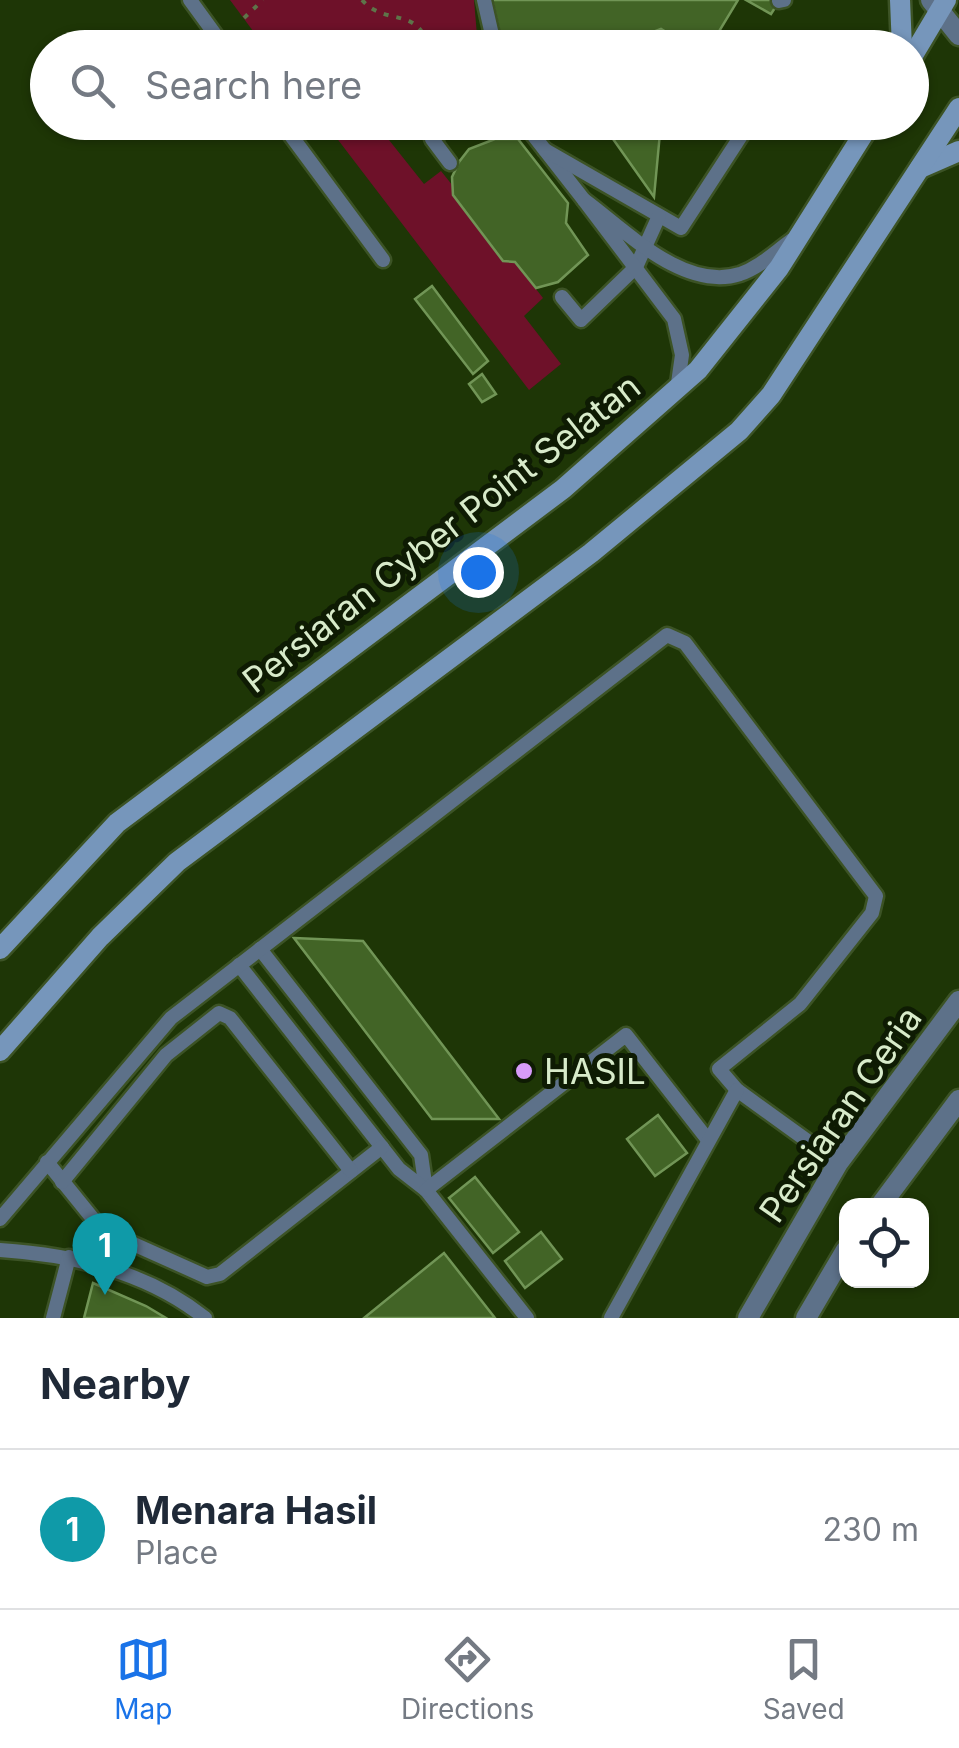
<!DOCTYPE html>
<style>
:root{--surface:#fff;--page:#f2f2f3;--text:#1f2937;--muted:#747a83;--line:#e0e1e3;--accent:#1a73e8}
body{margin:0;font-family:Inter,sans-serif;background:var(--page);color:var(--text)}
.controls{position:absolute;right:30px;bottom:30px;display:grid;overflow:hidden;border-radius:20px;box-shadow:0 2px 8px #0004}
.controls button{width:90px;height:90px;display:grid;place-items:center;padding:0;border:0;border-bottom:2px solid var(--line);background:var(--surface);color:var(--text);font:50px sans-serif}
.you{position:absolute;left:478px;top:572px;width:35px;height:35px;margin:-25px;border:8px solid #fff;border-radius:50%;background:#1a73e8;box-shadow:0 0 0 15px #1a73e833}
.badge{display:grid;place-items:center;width:65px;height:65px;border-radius:50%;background:var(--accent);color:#fff;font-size:32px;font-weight:700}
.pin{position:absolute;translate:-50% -82px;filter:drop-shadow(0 2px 5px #0008)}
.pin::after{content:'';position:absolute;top:52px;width:35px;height:30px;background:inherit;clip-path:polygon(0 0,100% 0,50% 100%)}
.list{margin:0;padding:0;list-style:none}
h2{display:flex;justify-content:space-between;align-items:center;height:130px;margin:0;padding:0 40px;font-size:42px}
h2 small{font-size:32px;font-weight:400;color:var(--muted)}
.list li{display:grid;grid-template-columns:65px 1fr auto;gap:30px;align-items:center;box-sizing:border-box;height:160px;padding:0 40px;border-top:2px solid var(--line)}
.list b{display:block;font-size:38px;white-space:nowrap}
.list p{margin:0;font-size:32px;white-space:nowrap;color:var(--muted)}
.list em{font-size:32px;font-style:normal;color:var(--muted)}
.icon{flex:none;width:55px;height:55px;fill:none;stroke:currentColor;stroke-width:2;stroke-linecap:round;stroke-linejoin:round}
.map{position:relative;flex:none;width:959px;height:1318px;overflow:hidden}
.search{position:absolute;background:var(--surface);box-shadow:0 2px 8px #0004;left:30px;right:30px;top:30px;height:110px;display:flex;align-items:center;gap:25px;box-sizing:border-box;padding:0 35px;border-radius:55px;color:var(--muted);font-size:38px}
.sheet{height:290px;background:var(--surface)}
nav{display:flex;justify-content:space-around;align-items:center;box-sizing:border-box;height:140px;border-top:2px solid var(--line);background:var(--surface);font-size:28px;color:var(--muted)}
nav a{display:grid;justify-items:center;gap:5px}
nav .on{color:var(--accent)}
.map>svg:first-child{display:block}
</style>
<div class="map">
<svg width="959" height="1318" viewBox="0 0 959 1318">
<rect width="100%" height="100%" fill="#1e3606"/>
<g fill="#6e1129">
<path d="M230,0h244l4,47h-213z"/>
<path d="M298,123h111l-20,17 35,44 17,-13 12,15v9l50,66 12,1 28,36 -19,18 37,48 -32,26 -200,-262 -18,12z"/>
</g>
<g fill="#426426" stroke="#719556" stroke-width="2.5">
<path d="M492,0h246l-29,48h-17l-31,-19 -37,14 7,5h-128z"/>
<path d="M746,0h34l-9,14z"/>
<path d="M601,122h60l-7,75z"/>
<path d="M495,139h23l50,64 -2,20 22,32 -30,27 -22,6 -21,-26 -12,-1 -50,-66 -1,-18 7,-15 10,-13z"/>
<path d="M432,286l56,75 -15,13 -58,-75z"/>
<path d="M482,374l14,20 -14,8 -13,-18z"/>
<path d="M294,938l69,3 136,178h-67z"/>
<path d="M658,1115l29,38 -32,23 -28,-37z"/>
<path d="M475,1177l44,55 -26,21 -44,-55z"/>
<path d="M541,1232l21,27 -37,29 -20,-27z"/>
<path d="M444,1253l51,65h-131z"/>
<path d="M93,1283l53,23 20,12h-82z"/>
</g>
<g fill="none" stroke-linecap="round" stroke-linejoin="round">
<defs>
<g id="service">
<path d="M190,0l35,48"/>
<path d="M484,0l11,48"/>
<path d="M779,1l5,-1"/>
<path d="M281,122l102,138"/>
<path d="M489,122h20"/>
<path d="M523,122l61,78"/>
<path d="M545,150l136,78 69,-106"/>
<path d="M450,163l-18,-24 22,-17"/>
<path d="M562,297l19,23 55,-53 23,-51"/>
<path d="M677,390l5,-35 -8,-36 -90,-119c41,30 100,92 156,74 20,-7 35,-22 52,-34"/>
<path d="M260,949l161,206 5,35"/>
<path d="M239,965l160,204 27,21 101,128"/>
<path d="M47,1162l55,68 105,47 13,-3 162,-127"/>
<path d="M62,1182l104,-127 53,-42 11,5 121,153"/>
<path d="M426,1190l200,-155 82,105"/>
<path d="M0,1219l171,-201 496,-383 18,8 191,253 -4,17 -72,91 -81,65 18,21 101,73"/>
<path d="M0,1250c73,5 146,21 205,68"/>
<path d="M53,1318l16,-61"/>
<path d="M611,1318l126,-228"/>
</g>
<g id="tertiary">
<path d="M931,0l28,35"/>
<path d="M880,1206l79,-106"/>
<path d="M748,1318l90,-155 121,-162"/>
<path d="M806,1318l40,-68"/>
</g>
<g id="secondary">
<path d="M900,0l2,48"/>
<path d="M912,57l34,-57"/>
<path d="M920,168l39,-17"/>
<path d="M0,949l117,-126 446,-334 135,-119 81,-102 92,-146"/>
<path d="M0,1051l100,-114 77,-75 414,-309 148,-122 32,-36 188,-287"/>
</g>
</defs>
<use href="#service" stroke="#3c5325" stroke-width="19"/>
<use href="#tertiary" stroke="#3c5325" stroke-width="25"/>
<use href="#secondary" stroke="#3c5325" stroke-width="25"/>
<g stroke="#5e7449" stroke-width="4" stroke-dasharray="5 8" stroke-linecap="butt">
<path d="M362,0c24,27 55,5 67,48"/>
<path d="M244,18l19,-18"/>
</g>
<use href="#service" stroke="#5d7189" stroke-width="14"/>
<use href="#tertiary" stroke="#5d7189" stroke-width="20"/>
<use href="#secondary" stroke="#7696bb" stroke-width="20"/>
</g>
<circle fill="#d79bf9" stroke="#0e1b03" stroke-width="4" cx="524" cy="1071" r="10"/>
<g text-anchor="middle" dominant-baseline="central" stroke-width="10" stroke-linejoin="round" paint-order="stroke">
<g font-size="35" fill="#d8ebca" stroke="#0e1b03">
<text transform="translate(441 533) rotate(-38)">Persiaran Cyber Point Selatan</text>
<text transform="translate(840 1114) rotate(-55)">Persiaran Ceria</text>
</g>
<g font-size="35" fill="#d8ebca" stroke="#0e1b03" text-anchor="start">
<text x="544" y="1071">HASIL</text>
</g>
</g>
</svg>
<div class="controls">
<button><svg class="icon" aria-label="locate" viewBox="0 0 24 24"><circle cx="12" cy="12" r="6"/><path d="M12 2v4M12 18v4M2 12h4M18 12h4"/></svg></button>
</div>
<div class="you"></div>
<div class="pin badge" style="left:105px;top:1295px;background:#0f9aa8">1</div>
<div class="search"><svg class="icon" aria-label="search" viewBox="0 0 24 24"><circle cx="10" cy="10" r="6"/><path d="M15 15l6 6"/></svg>Search here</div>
</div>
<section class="sheet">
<h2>Nearby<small></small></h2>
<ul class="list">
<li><span class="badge" style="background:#0f9aa8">1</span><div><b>Menara Hasil</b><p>Place</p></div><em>230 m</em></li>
</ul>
</section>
<nav>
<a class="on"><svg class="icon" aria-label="map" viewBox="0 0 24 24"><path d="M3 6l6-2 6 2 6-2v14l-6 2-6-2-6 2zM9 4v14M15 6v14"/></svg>Map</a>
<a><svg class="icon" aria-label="directions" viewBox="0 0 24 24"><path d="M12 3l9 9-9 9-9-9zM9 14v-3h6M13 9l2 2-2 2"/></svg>Directions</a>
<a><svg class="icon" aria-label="saved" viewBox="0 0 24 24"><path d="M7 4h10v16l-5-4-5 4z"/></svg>Saved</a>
</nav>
